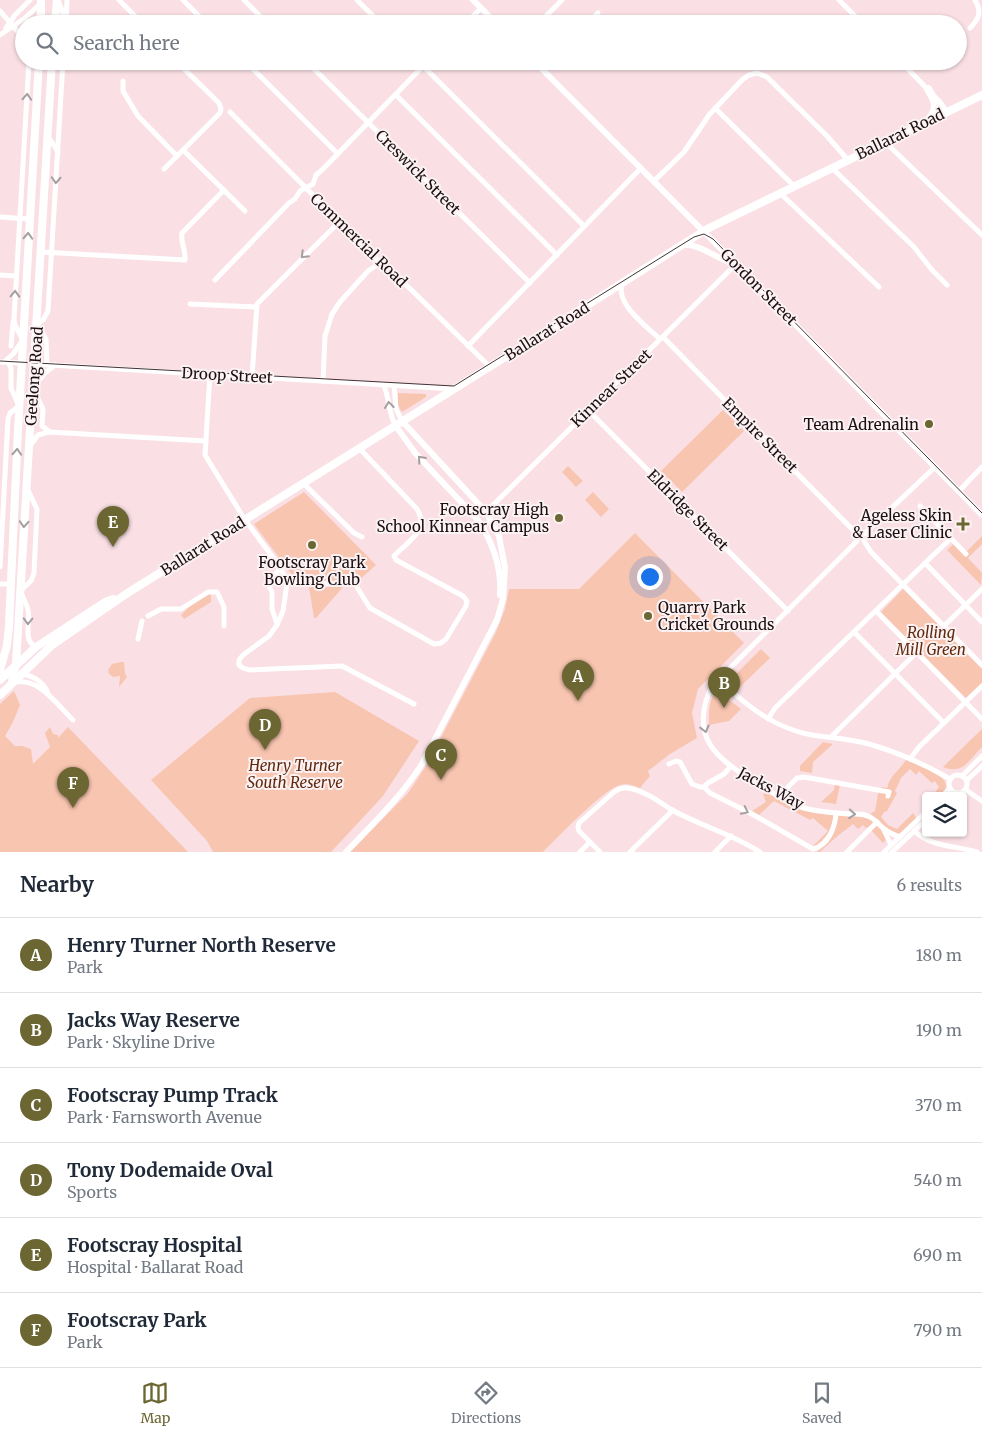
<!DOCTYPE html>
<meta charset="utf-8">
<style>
:root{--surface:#fff;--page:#f6f6f7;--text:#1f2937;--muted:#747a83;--line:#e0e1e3;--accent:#6c6633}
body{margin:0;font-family:Merriweather,serif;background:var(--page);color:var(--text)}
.controls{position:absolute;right:15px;bottom:15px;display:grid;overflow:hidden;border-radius:5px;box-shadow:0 1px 4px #0004}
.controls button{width:45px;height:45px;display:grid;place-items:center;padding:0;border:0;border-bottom:1px solid var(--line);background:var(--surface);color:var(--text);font:25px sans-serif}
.you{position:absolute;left:649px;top:576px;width:18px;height:18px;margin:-12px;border:4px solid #fff;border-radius:50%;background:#1a73e8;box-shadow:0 0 0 8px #1a73e833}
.badge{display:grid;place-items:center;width:32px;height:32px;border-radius:50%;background:var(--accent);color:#fff;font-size:16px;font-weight:700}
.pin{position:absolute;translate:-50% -41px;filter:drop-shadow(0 1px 2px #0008)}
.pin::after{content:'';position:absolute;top:26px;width:18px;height:15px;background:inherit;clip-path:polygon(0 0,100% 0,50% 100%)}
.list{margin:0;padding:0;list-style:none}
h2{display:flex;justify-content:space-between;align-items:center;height:65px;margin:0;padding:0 20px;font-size:21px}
h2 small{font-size:16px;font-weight:400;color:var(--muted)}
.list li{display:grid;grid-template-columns:32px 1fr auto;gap:15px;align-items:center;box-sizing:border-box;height:75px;padding:0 20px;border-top:1px solid var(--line)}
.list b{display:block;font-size:19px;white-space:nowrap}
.list p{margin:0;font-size:16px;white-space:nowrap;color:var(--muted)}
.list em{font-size:16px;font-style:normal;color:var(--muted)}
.icon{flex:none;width:28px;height:28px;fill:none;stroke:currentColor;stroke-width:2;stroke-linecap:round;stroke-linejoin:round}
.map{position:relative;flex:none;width:982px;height:852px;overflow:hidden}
.search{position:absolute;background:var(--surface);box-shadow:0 1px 4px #0004;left:15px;right:15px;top:15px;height:55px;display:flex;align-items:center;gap:12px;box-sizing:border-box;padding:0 18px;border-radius:28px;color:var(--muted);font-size:19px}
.sheet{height:515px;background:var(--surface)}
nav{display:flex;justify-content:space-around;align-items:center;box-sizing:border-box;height:70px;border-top:1px solid var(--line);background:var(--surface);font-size:14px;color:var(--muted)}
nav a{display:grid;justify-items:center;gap:2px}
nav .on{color:var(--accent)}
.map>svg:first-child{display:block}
</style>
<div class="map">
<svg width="982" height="852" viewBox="0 0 982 852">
<rect width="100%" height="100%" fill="#fae0e5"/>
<g fill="#f8c5b0">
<path d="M398,393l28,1v3l-24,15 -4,-7z"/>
<path d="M723,410l21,21 -62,61 -21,-21z"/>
<path d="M568,466l15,15 -7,6 -14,-15z"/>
<path d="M304,492l72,73 -19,17 -57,-1 -8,-6 -38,-51z"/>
<path d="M593,492l16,17 -8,8 -16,-17z"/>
<path d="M635,533l109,110 -46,46 -6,24 5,25 -27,16 -22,17 2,5 -10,12c-6,-2 -13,-5 -20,-3 -16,4 -63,53 -77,67h-193l58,-59 18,-27 70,-134 9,-23 4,-20h70z"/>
<path d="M982,536v8l-14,14 14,15 -1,12 -34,-35 6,-6 11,10z"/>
<path d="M309,587h34l-27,31h-2z"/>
<path d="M903,589l79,80v14l-16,15 -85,-86z"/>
<path d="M211,593v9l-27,17 -3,-4 8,-8z"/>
<path d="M761,649l9,9 -32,31 -5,-5 -1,-6z"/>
<path d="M121,662h3l1,11 2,4 -8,10 1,-11 -7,1 -4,-3 -1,-4 4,-6z"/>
<path d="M14,691l6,14 -7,17 -8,14 10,10h7l9,3 2,15 17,-17 -5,-14 5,-6 3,7 5,1v3l10,-11 120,125h-188v-148z"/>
<path d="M335,692l84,49 -36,55 -52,56h-118l-6,-11 -56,-61 99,-82z"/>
<path d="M715,693h5l21,16 -12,12 -20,4c0,-11 -1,-23 6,-32z"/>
<path d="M982,729v18c-13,13 -19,28 -39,20z"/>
<path d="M823,742l10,2 -20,18 -1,11 -12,-2v-5z"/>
<path d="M906,760c9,4 41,14 40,26 0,4 -5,7 -7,10h-7l7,-9 -4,-6 -3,2 -13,-12 -3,4 -6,-6 -9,9 -6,13 2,2 -10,18 -3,1 -3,5 7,8 9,4 16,-16 3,4 -1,2 -16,15 -6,-1 -23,-19 5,-3 3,-17 4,-7 5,1c3,-13 12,-17 19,-28z"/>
<path d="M835,784l5,1 -4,19 -15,-2 13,-12z"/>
<path d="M766,792c23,14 40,21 68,23 1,13 -9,23 -18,31h-3l15,-15 -15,-13 -3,2 -36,-19 -15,14 -7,-4 14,-9 -3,-8z"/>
<path d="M838,814c26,3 35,1 49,25l-4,4 -15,-16 -2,1 -3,-3 -5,4 -5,-5 -18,14 -15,14h-3c13,-11 19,-20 21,-38z"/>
</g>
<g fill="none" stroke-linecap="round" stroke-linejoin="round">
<g stroke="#fff" stroke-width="5">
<path d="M58,0l7,18"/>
<path d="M119,0l24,24"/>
<path d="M183,0l24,24"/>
<path d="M244,0l24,24"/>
<path d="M357,0l24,24"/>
<path d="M839,0l24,24"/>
<path d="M0,11l24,28"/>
<path d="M66,24l1,-24"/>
<path d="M465,24l16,-16"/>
<path d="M538,24l24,-24"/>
<path d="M587,24l11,-11"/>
<path d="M6,28l9,-13 15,-15"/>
<path d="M970,28c9,-9 12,-16 5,-28"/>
<path d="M0,35l25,-17 16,-15"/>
<path d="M245,61l93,93"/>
<path d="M306,61l224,222"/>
<path d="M418,61l166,165"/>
<path d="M900,61l40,41 7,10"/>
<path d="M543,70l9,-9"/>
<path d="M123,81v10l15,25 39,40"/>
<path d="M396,95l161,160"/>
<path d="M715,108l79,78"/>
<path d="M230,112l145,145 5,6 8,4 102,100"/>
<path d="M48,136l10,16"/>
<path d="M885,142l97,93"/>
<path d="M183,150l62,61"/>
<path d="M832,168l82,79 18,23 15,15"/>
<path d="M164,169l56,-56 1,-4 -2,-6 -43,-42"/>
<path d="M654,181l30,-29 25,-37 33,-35 7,-5 8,-2 10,4 60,59 21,24"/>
<path d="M780,193l99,94"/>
<path d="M0,217l29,2"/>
<path d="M41,252l144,8c1,-10 -5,-18 -3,-27l42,-43"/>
<path d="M0,275l16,1"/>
<path d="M215,280l74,-77 6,-4 5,-8 13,-7 3,-9 6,-5 106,-109"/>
<path d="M623,283c-10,19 25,45 37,56"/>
<path d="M190,304l66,3"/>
<path d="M663,337l89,91 4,8 11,2 4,9 86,87"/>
<path d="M11,346l2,-24"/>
<path d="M468,346l173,-178"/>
<path d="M0,362l22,1"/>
<path d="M4,362l9,-8 10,-14 -8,-15 -1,-6 15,-258"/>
<path d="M34,364l420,25"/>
<path d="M47,365l-1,-26 -9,-15 6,-4 5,-9 15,-250"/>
<path d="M210,374l-5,81 40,65 36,48 6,15 -4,28 -6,14 -8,11 -26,19 -4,5v5l4,3 6,2 93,-4 72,38"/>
<path d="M252,377l5,-73 82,-82"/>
<path d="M323,381l2,-45 7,-22 8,-12 28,-31 12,-8"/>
<path d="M383,384c7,14 5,27 12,41"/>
<path d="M394,385l2,24 6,12"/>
<path d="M588,410l200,201"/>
<path d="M50,432l-8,-6 1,-17 -10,-21 12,-15 10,-8"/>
<path d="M30,446l8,-11 11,-3 157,9"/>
<path d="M303,483l51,50 8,4"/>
<path d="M959,491l23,-24"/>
<path d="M920,506l46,48"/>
<path d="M486,512l250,-248"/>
<path d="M864,534l71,-67"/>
<path d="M864,541l7,11 111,113"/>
<path d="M925,563l57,59"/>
<path d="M0,567l8,-148 2,-6 9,-7 -8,-18v-20l-3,-6"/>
<path d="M287,583l68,1 15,24 64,36 7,-1 5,-4 20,-33 1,-5 -4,-5 -67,-36 -2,-4 3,-3c14,-14 32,-23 20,-44l-58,-61"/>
<path d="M0,584h10"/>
<path d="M20,591l11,-10 3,-8 3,-64 -10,-21"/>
<path d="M22,595c2,5 5,10 6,15 3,13 -6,30 8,37"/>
<path d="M876,611l106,108"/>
<path d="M148,616l13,-7h20l27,-17h9l7,15v19"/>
<path d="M277,624l-5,-15v-17l-5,-10 14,-14"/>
<path d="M944,626l38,-37"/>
<path d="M854,632l90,91"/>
<path d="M138,639l4,-18"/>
<circle cx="719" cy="679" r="7"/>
<path d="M22,674c12,2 21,8 26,19"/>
<path d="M724,674l133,-133"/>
<path d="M13,683c25,-8 44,22 60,37"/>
<path d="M713,683c-26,54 2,75 47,102 15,9 30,20 48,24 13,3 27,4 41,5 6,0 14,-1 19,2 6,2 10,8 15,12 5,4 11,7 17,9"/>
<path d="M724,684c25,24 53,45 88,51 19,3 39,4 57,9 28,8 57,21 81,35"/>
<path d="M768,719l7,-11 176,-170"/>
<path d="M831,737l86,-85"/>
<path d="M910,759l9,-12 63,-61"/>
<path d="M669,764l7,-3 4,1 12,22 8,3h4l4,-4 16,-9 7,-8"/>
<circle cx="958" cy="784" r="9"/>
<path d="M962,776l20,-20"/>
<path d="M967,780l15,-14"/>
<path d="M704,787l6,6 42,21 61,35c16,-4 22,-22 23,-36"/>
<path d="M966,790l16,11"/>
<path d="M779,796l18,-18 7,-1 85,15 -1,4"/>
<path d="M942,796l8,-7"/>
<path d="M884,830l7,15"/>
<path d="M914,831c20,17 40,14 63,21"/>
<path d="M580,852l10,-10"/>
<path d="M600,852l-21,-21 -1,-4 1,-4 35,-31c4,-3 8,-5 14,-4 17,3 30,13 44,22 29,16 60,24 88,42"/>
<path d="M630,852l43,-42"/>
<path d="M715,852l16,-16"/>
<path d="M847,852l30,-30"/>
<path d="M884,852l42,-40"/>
<path d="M892,852l34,-32"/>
</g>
<g stroke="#fff" stroke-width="6">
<path d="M473,0l24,24"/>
<path d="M534,61l202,203 246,251"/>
<path d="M682,245c16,-3 36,15 53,19"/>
<path d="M395,425l21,29 62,66c15,23 24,47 22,75"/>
<path d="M346,852c27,-28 55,-55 76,-88l75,-144 6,-21 2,-31 -6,-32 -13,-24 -84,-91"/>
</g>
<g stroke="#fff" stroke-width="8">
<path d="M41,0v24"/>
<path d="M55,24l2,-24"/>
<path d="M928,89c7,11 11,19 1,30"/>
<path d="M0,670l7,-25 2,-19 9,-196 21,-369"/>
<path d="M0,680l36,-33 69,-45 8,-3"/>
<path d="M12,681l4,-17 36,-603"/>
<path d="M0,695l51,-49 75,-52 405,-253 176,-112 275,-134"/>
</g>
<path stroke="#423235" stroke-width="1" d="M0,361l454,25 240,-149 10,-3 9,5 269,274"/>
</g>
<defs><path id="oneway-chevron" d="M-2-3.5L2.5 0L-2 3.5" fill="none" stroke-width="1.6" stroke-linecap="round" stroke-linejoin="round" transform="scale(1.25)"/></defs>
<g stroke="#a49fa0">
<use href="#oneway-chevron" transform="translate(27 97) rotate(-87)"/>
<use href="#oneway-chevron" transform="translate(56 180) rotate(93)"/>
<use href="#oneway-chevron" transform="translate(28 236) rotate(-87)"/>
<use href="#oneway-chevron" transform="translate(304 255) rotate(135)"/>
<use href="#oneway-chevron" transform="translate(15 294) rotate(-88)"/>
<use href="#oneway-chevron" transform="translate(389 405) rotate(-97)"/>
<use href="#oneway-chevron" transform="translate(17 452) rotate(-87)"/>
<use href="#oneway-chevron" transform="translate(421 459) rotate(-132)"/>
<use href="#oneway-chevron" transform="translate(24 524) rotate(94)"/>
<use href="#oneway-chevron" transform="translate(28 621) rotate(91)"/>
<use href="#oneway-chevron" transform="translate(705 729) rotate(76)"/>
<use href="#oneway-chevron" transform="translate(745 811) rotate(26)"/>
<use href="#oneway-chevron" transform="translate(852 814) rotate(4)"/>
</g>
<g fill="#6c6633" stroke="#fbf2f4" stroke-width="2">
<circle cx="929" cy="424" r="5"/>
<circle cx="559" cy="518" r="5"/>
<path d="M960.5 516.5h5v5h5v5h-5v5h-5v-5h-5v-5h5z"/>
<circle cx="312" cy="545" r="5"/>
<circle cx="648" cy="616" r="5"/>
</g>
<g text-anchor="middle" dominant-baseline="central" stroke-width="4" stroke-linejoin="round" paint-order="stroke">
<g font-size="15" fill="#1c0e11" stroke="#fbf2f4">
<text transform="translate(900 134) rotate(-26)">Ballarat Road</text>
<text transform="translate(418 172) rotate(45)">Creswick Street</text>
<text transform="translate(359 240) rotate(44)">Commercial Road</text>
<text transform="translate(759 287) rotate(45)">Gordon Street</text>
<text transform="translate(547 331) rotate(-32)">Ballarat Road</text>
<text transform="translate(227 375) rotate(3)">Droop Street</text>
<text transform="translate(34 376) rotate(-86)">Geelong Road</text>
<text transform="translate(611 388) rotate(-44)">Kinnear Street</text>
<text transform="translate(760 435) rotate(45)">Empire Street</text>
<text transform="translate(688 510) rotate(45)">Eldridge Street</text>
<text transform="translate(203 546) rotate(-32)">Ballarat Road</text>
<text transform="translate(771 788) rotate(28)">Jacks Way</text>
</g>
<g font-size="15" fill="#1c0e11" stroke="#fbf2f4" text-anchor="end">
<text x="919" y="424">Team Adrenalin</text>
<text x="549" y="509">Footscray High<tspan x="549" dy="17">School Kinnear Campus</tspan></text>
<text x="952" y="515">Ageless Skin<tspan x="952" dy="17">&amp; Laser Clinic</tspan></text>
<text x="312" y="562" text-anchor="middle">Footscray Park<tspan x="312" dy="17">Bowling Club</tspan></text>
<text x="658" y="607" text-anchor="start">Quarry Park<tspan x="658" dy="17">Cricket Grounds</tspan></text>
</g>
<g font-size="15" font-style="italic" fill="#61280b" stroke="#fbf2f4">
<text x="931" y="632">Rolling<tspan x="931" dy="17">Mill Green</tspan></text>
<text x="295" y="765">Henry Turner<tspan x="295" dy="17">South Reserve</tspan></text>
</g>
</g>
</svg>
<div class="controls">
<button><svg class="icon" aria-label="layers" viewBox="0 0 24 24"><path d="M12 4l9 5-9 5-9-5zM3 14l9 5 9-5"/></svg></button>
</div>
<div class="you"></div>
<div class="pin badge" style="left:578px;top:701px">A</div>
<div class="pin badge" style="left:724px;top:708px">B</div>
<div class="pin badge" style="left:441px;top:780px">C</div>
<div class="pin badge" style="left:265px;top:750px">D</div>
<div class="pin badge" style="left:113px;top:547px">E</div>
<div class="pin badge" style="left:73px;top:808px">F</div>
<div class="search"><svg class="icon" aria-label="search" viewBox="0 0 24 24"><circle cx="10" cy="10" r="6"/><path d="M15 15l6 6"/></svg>Search here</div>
</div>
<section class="sheet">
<h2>Nearby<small>6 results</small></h2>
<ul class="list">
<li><span class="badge">A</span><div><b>Henry Turner North Reserve</b><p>Park</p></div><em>180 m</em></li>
<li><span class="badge">B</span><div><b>Jacks Way Reserve</b><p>Park · Skyline Drive</p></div><em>190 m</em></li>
<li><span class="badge">C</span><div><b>Footscray Pump Track</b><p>Park · Farnsworth Avenue</p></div><em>370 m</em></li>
<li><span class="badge">D</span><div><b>Tony Dodemaide Oval</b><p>Sports</p></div><em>540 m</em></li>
<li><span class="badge">E</span><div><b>Footscray Hospital</b><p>Hospital · Ballarat Road</p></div><em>690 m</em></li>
<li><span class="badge">F</span><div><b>Footscray Park</b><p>Park</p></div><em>790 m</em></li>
</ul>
</section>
<nav>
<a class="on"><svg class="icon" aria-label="map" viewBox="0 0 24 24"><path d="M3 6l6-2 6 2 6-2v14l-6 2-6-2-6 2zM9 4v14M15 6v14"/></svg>Map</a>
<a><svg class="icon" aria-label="directions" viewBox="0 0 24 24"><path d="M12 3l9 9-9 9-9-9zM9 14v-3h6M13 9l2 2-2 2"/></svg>Directions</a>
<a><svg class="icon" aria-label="saved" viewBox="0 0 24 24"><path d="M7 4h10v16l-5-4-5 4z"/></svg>Saved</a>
</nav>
